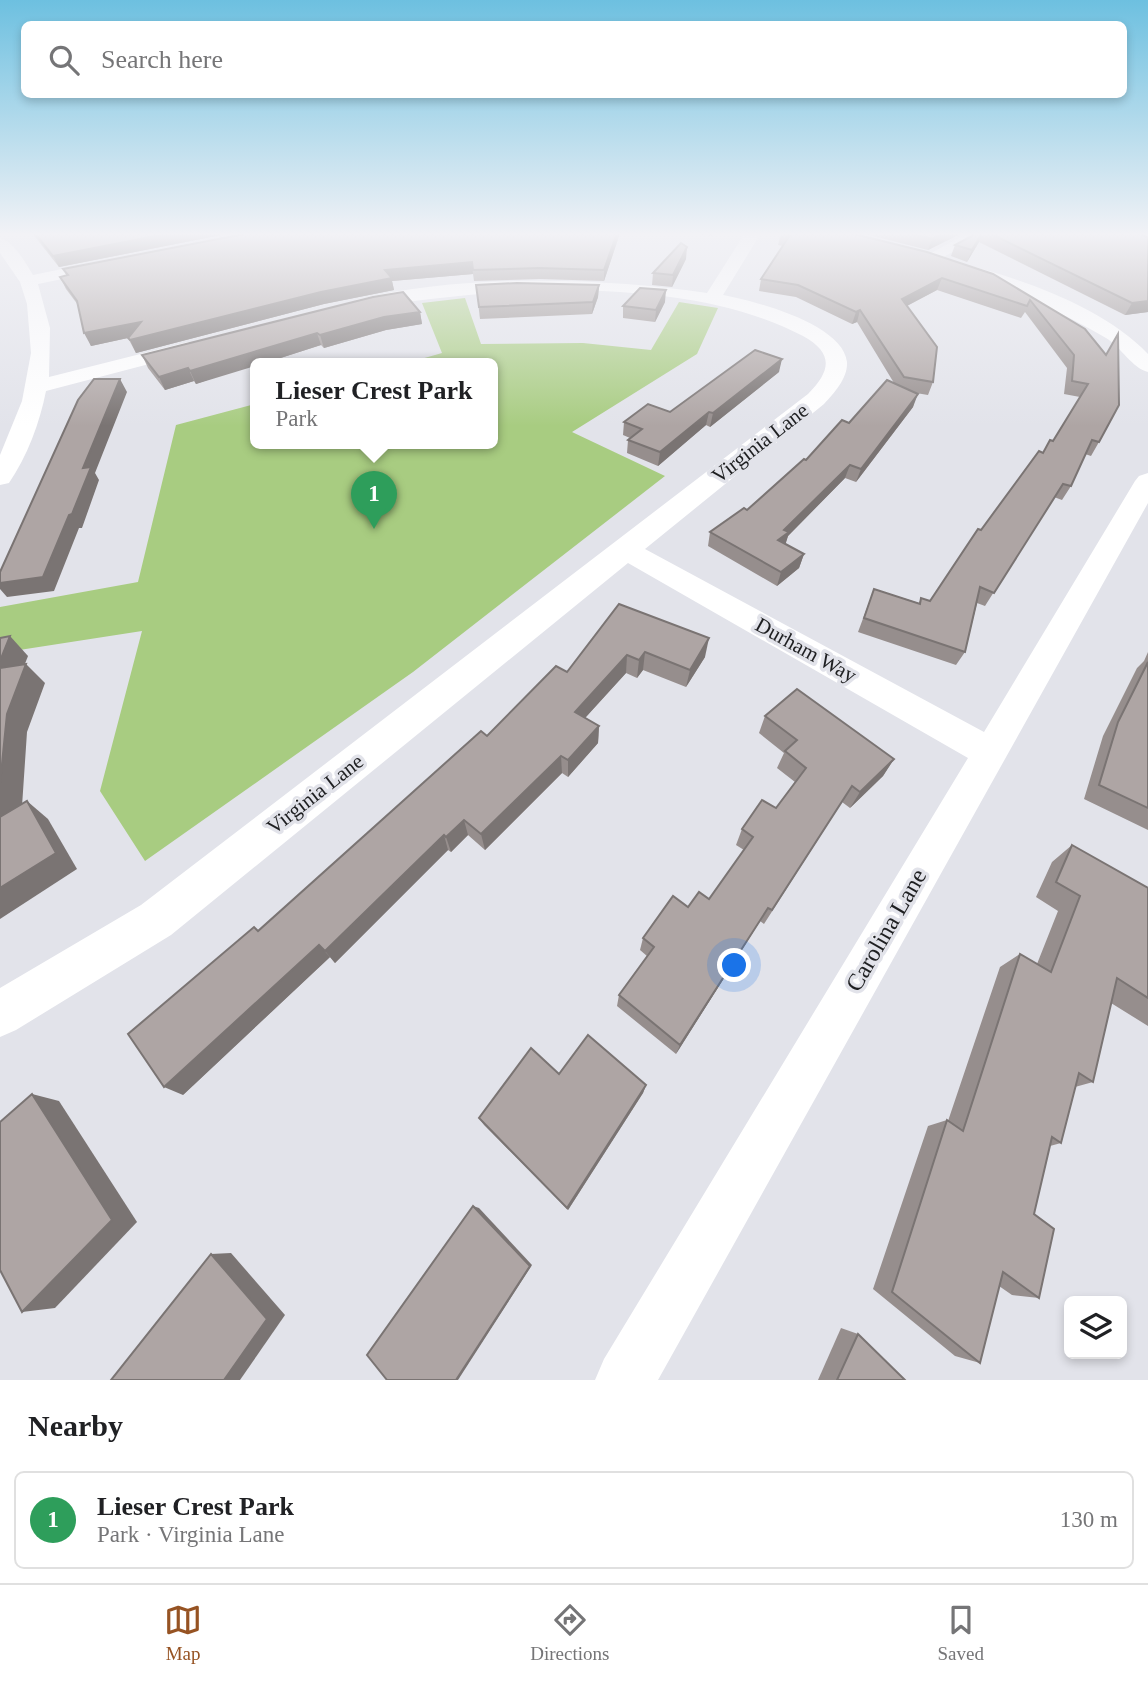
<!DOCTYPE html>
<meta charset="utf-8">
<style>
:root{--surface:#fff;--page:#f2f2f2;--text:#202124;--muted:#757577;--line:#e0e0e0;--accent:#965323}
body{margin:0;font-family:"Times New Roman",serif;background:var(--page);color:var(--text)}
.controls{position:absolute;right:21px;bottom:21px;display:grid;overflow:hidden;border-radius:10px;box-shadow:0 4px 10px #0003}
.controls button{width:63px;height:63px;display:grid;place-items:center;padding:0;border:0;border-bottom:2px solid var(--line);background:var(--surface);color:var(--text);font:35px sans-serif}
.you{position:absolute;left:735px;top:966px;width:24px;height:24px;margin:-18px;border:5px solid #fff;border-radius:50%;background:#1a73e8;box-shadow:0 0 0 10px #1a73e833}
.badge{display:grid;place-items:center;width:46px;height:46px;border-radius:50%;background:var(--accent);color:#fff;font-size:23px;font-weight:700}
.pin{position:absolute;translate:-50% -58px;filter:drop-shadow(0 2px 4px #0008)}
.pin::after{content:'';position:absolute;top:37px;width:24px;height:21px;background:inherit;clip-path:polygon(0 0,100% 0,50% 100%)}
.popup{position:absolute;left:250px;top:358px;width:248px;height:91px;box-sizing:border-box;display:grid;place-content:center;border-radius:10px;background:var(--surface);filter:drop-shadow(0 2px 5px #0005);font-size:23px;white-space:nowrap;color:var(--muted)}
.popup b{font-size:26px;color:var(--text)}
.popup::after{content:'';position:absolute;left:50%;top:100%;margin-left:-14px;border:14px solid transparent;border-top-color:var(--surface)}
.list{margin:0;padding:0;list-style:none}
h2{display:flex;justify-content:space-between;align-items:center;height:91px;margin:0;padding:0 28px;font-size:30px}
h2 small{font-size:23px;font-weight:400;color:var(--muted)}
.list li{display:grid;grid-template-columns:46px 1fr auto;gap:21px;align-items:center;box-sizing:border-box;height:98px;margin:0 14px 14px;padding:0 14px;border:2px solid var(--line);border-radius:10px}
.list b{display:block;font-size:26px;white-space:nowrap}
.list p{margin:0;font-size:23px;white-space:nowrap;color:var(--muted)}
.list em{font-size:23px;font-style:normal;color:var(--muted)}
.icon{flex:none;width:38px;height:38px;fill:none;stroke:currentColor;stroke-width:2;stroke-linecap:round;stroke-linejoin:round}
.map{position:relative;flex:none;width:1148px;height:1380px;overflow:hidden}
.search{position:absolute;background:var(--surface);box-shadow:0 4px 10px #0003;left:21px;right:21px;top:21px;height:77px;display:flex;align-items:center;gap:18px;box-sizing:border-box;padding:0 24px;border-radius:10px;color:var(--muted);font-size:26px}
.sheet{height:203px;background:var(--surface)}
nav{display:flex;justify-content:space-around;align-items:center;box-sizing:border-box;height:98px;border-top:2px solid var(--line);background:var(--surface);font-size:19px;color:var(--muted)}
nav a{display:grid;justify-items:center;gap:4px}
nav .on{color:var(--accent)}
.map>svg:first-child{display:block}
</style>
<div class="map">
<svg width="1148" height="1380" viewBox="0 0 1148 1380">
<rect width="100%" height="100%" fill="#e2e3ea"/>
<path fill="#a8cc81" d="M465,298l16,46 102,-1 68,7 28,-48 39,6 -21,46 -125,78 93,44 -252,196 -268,189 -45,-70 42,-160 -142,22v-46l138,-25 38,-157 79,-21v39h238v-80h-86l35,-10 -20,-50z"/>
<g fill="none" stroke-linecap="round" stroke-linejoin="round">
<g fill="#fff" fill-rule="evenodd">
<path d="M745,233h16l-38,62c32,6 120,29 124,67 1,16 -13,31 -23,42l-179,145 339,183 151,-251 4,-5 9,-3v30l-490,877h-63l9,-21 364,-601 -340,-195 -457,372 -155,95 -16,7v-49l141,-83 667,-511c23,-23 26,-41 -5,-58 -119,-63 -310,-49 -441,-27l-9,-5 3,-4c104,-26 245,-23 351,-7z"/>
<path d="M968,233h20l-52,28 -6,2 -8,-5z"/>
<path d="M0,238c15,5 25,24 33,37l77,-16 8,5 -2,4 -78,16 12,44 -1,49 139,-35 7,2 3,4 -3,4 -149,39c-6,31 -19,66 -37,92l-9,2v-30l22,-54 9,-48 -4,-49 -7,-22 -20,-29z"/>
<path d="M967,265c59,15 139,44 181,89v18c-16,-4 -27,-25 -42,-34 -50,-29 -90,-46 -145,-64l-2,-4z"/>
</g>
</g>
<g fill="#968e8d">
<path d="M32,233h199l-172,34z"/>
<path d="M620,233l-16,48 -64,-2 -66,2 -1,-7 -81,7 2,9 -70,14 -188,49 -8,-15 -37,8 -13,-41 -12,-16 -6,-12 7,-1 -4,-7z"/>
<path d="M686,233h29l-2,3z"/>
<path d="M781,233l212,41 92,55 14,113 -8,14 -6,-2 -14,32 -9,14 -8,-3 -69,109 -8,-3 -12,49 -9,13 -98,-33 16,-43 45,14 2,-5 9,3 51,-71 61,-77 11,-12 27,-44 -16,-3 3,-26 -42,-56 -4,6 -84,-28 -30,16 26,76 -5,13 -12,-2 -3,14 -57,75 -11,-4 -57,58 -3,8 19,10 -5,14 -22,18 -69,-40 2,-14 37,-22 147,-127 -37,-61 -5,2 -56,-27 -37,-6 2,-12 22,-33 -5,-1z"/>
<path d="M861,233h101l-34,17z"/>
<path d="M977,233h160l11,4v75l-23,3 -146,-73 -12,20 -16,-6 4,-11z"/>
<path d="M686,259l-14,28 -20,-2 1,-12z"/>
<path d="M476,285h123l-1,12 -6,17 -112,5z"/>
<path d="M665,302l-10,20 -32,-4v-12z"/>
<path d="M420,312l2,12 -36,6 -62,18 -3,-3 -56,18h-10l-59,21 -2,-3 -29,9 -17,-22 -6,-13z"/>
<path d="M779,372l-69,55 -4,-2 -48,41 -31,-13 1,-13 2,-2 -7,-3 1,-13 46,-10z"/>
<path d="M619,604l86,53 -19,30 -43,-17 -6,8 -11,-5 -41,45 14,8 -1,17 -30,34 -6,-4 -77,77 -17,-15 -17,17 -3,-2 -113,113 -5,-6 -147,138 76,-164 228,-195 80,-64z"/>
<path d="M1148,652v178l-64,-31 19,-63 34,-68 7,-7z"/>
<path d="M765,716l129,43 -11,17 -33,32 -8,-6 -78,122 -4,-3 -84,133 -59,-48 2,-11 28,-39 -7,-6 3,-12 45,-31 21,-8 35,-49 -8,-5 6,-16 34,-21 19,-26 -18,-14 7,-15 -25,-20z"/>
<path d="M1072,845l76,91v90l-37,-23 -18,79 -18,5 -14,56 -11,3 -16,68 5,84 -27,-3 -13,-9 -19,77 -25,-7 -82,-67 55,-163 19,-6 1,1 52,-154 20,-13 17,10 21,-53 -22,-14 16,-35z"/>
<path d="M646,1085l-3,8 -75,117 -84,-85 -5,-7z"/>
<path d="M841,1328l17,6 47,46h-87z"/>
</g>
<g fill="#7a7473">
<path d="M171,233h60l-172,34 -6,-11z"/>
<path d="M617,233h3l-16,48v-11z"/>
<path d="M944,233h18l-34,17 4,-11z"/>
<path d="M982,233l-3,9 -12,20 5,-12z"/>
<path d="M687,247l-1,12 -14,28 1,-12z"/>
<path d="M472,262l1,12 -81,7 2,9 -70,14 -188,49 -6,-13 255,-70z"/>
<path d="M942,278l-5,12 -40,21 5,-12z"/>
<path d="M599,285l-1,12 -6,17 1,-12z"/>
<path d="M666,290l-1,12 -10,20 1,-12z"/>
<path d="M1148,301v11l-23,3 7,-12z"/>
<path d="M860,310l-3,12 -5,2 4,-12z"/>
<path d="M420,312l2,12 -36,6 -62,18 -4,-13 64,-18z"/>
<path d="M141,322l5,12 -55,12 -7,-13z"/>
<path d="M317,333l4,12 -56,18h-10v3l-59,18 -6,-13z"/>
<path d="M782,359l-3,13 -69,55 3,-14z"/>
<path d="M188,368l6,13 -29,9 -6,-13z"/>
<path d="M120,379l7,13 -32,81 4,7 -17,48h-3l-25,63 -47,6 -7,-8v-6l83,-115z"/>
<path d="M918,394l-5,13 -57,75 5,-13z"/>
<path d="M709,412l-3,13 -48,41 2,-14z"/>
<path d="M850,465l-5,13 -57,58 -3,10 -7,-6 6,-10z"/>
<path d="M804,554l-5,14 -22,18 4,-14z"/>
<path d="M10,636l18,20 -12,31 -16,-16v-10z"/>
<path d="M709,638l-4,19 -19,30 4,-17z"/>
<path d="M645,652l-2,18 -6,8 2,-18z"/>
<path d="M627,655l-1,18 -51,56v-17z"/>
<path d="M26,664l19,19 -18,49 -7,104 -20,-15v-37l7,-70z"/>
<path d="M599,726l-1,17 -30,34v-17z"/>
<path d="M561,756l1,17 -77,77 -4,-16z"/>
<path d="M894,759l-11,17 -33,32 10,-16z"/>
<path d="M27,801l21,18 29,50 -77,50v-31z"/>
<path d="M464,820l4,15 -17,17 -5,-15z"/>
<path d="M444,835l4,15 -113,113 -10,-12z"/>
<path d="M768,908l-8,13 -84,133 4,-9z"/>
<path d="M319,945l11,12 -147,138 -19,-8z"/>
<path d="M646,1085l-3,8 -75,117 -1,-2z"/>
<path d="M32,1094l27,7 78,121 -82,86 -33,4z"/>
<path d="M473,1206l6,2 53,57 -74,115h-2z"/>
<path d="M231,1253l54,62 -45,65h-16l-13,-126z"/>
</g>
<g fill="#aea5a4" stroke="#7a7473" stroke-width="2">
<path d="M35,233h136l-118,23z"/>
<path d="M249,233h368l-13,37 -65,-2 -66,2 -1,-8 -87,8 7,8 -71,14 -191,48 -2,-2 13,-16 -57,11 -7,-32 -17,-24 8,-2 -5,-6z"/>
<path d="M850,233l77,19 66,22 92,55 21,26 12,-21 1,71 -20,37 -7,-2 -21,46 -8,-2 -69,109 -14,-6 -15,65 -101,-34 10,-29 46,15 1,-6 9,3 48,-72 3,1 58,-79 4,2 7,-13 3,1 35,-57 -16,-3 2,-26 -44,-55 -3,6 -85,-28 -40,21 35,48 -4,35 -29,-5 -44,-67 -4,2 -58,-27 -37,-6 29,-44 -9,-2z"/>
<path d="M908,233h36l-12,6z"/>
<path d="M977,233h5l-10,17 -17,-5z"/>
<path d="M989,233h148l11,4v64l-16,2z"/>
<path d="M681,243l6,4 -14,28 -20,-2z"/>
<path d="M517,283l82,2 -6,17 -114,5 -3,-22z"/>
<path d="M640,288l26,2 -10,20 -33,-4z"/>
<path d="M403,292l17,20 -36,5 -64,18 -3,-2 -127,38 -2,-3 -29,9 -17,-22 231,-58z"/>
<path d="M755,350l27,9 -69,54 -4,-1 -49,40 -32,-12 14,-11 -18,-7 24,-18 22,8z"/>
<path d="M94,379h26l-37,89 8,-1 -19,47 -3,1 -26,62 -43,6v-11l78,-172z"/>
<path d="M887,380l31,14 -57,75 -11,-4 -66,65 5,2 -11,8 26,14 -23,18 -71,-40 34,-24 3,2 57,-51 2,1 36,-40 7,3z"/>
<path d="M619,604l90,34 -19,32 -45,-18 -6,8 -12,-5 -52,57 24,14 -31,34 -7,-4 -80,78 -17,-14 -18,17 -2,-2 -119,116 -6,-6 -155,142 -36,-53 126,-107 4,4 223,-200 6,5 69,-70 11,6z"/>
<path d="M10,636l-10,25v-23z"/>
<path d="M1148,662v146l-49,-23 19,-63z"/>
<path d="M26,664l-19,50 -7,70v-116z"/>
<path d="M797,689l97,70 -34,33 -8,-6 -80,124 -4,-2 -88,137 -61,-50 35,-48 -11,-9 30,-42 15,11 11,-15 10,7 44,-62 -11,-8 20,-29 14,8 30,-40 -21,-17 12,-11 -32,-24z"/>
<path d="M27,801l29,52 -56,35v-71z"/>
<path d="M1072,845l76,43v110l-31,-20 -24,104 -14,-9 -18,70 -9,-6 -18,77 20,15 -15,69 -36,-26 -23,91 -88,-71 55,-172 16,11 57,-177 31,18 29,-76 -24,-14z"/>
<path d="M588,1035l58,50 -79,123 -88,-90 52,-70 28,26z"/>
<path d="M32,1094l80,126 -90,92 -22,-42v-148z"/>
<path d="M473,1206l57,60 -74,114h-69l-20,-25z"/>
<path d="M211,1254l56,65 -43,61h-113z"/>
<path d="M858,1334l47,46h-68z"/>
</g>
<linearGradient id="sky" x2="0" y2="1"><stop stop-color="#6dc0e0"/><stop offset="0.55" stop-color="#f2f2f6"/><stop offset="1" stop-color="#f2f2f6" stop-opacity="0"/></linearGradient>
<rect width="1148" height="426" fill="url(#sky)"/>
<g text-anchor="middle" dominant-baseline="central" stroke-width="7" stroke-linejoin="round" paint-order="stroke">
<g font-size="21" fill="#1e1f21" stroke="#e2e3ea">
<text transform="translate(760 443) rotate(-38)">Virginia Lane</text>
<text transform="translate(806 650) rotate(29)">Durham Way</text>
<text transform="translate(315 794) rotate(-38)">Virginia Lane</text>
</g>
<g font-size="24" fill="#1e1f21" stroke="#e2e3ea">
<text transform="translate(886 930) rotate(-60)">Carolina Lane</text>
</g>
</g>
</svg>
<div class="controls">
<button><svg class="icon" aria-label="layers" viewBox="0 0 24 24"><path d="M12 4l9 5-9 5-9-5zM3 14l9 5 9-5"/></svg></button>
</div>
<div class="you"></div>
<div class="pin badge" style="left:374px;top:529px;background:#2e9e5b">1</div>
<div class="popup"><b>Lieser Crest Park</b>Park</div>
<div class="search"><svg class="icon" aria-label="search" viewBox="0 0 24 24"><circle cx="10" cy="10" r="6"/><path d="M15 15l6 6"/></svg>Search here</div>
</div>
<section class="sheet">
<h2>Nearby<small></small></h2>
<ul class="list">
<li><span class="badge" style="background:#2e9e5b">1</span><div><b>Lieser Crest Park</b><p>Park · Virginia Lane</p></div><em>130 m</em></li>
</ul>
</section>
<nav>
<a class="on"><svg class="icon" aria-label="map" viewBox="0 0 24 24"><path d="M3 6l6-2 6 2 6-2v14l-6 2-6-2-6 2zM9 4v14M15 6v14"/></svg>Map</a>
<a><svg class="icon" aria-label="directions" viewBox="0 0 24 24"><path d="M12 3l9 9-9 9-9-9zM9 14v-3h6M13 9l2 2-2 2"/></svg>Directions</a>
<a><svg class="icon" aria-label="saved" viewBox="0 0 24 24"><path d="M7 4h10v16l-5-4-5 4z"/></svg>Saved</a>
</nav>
